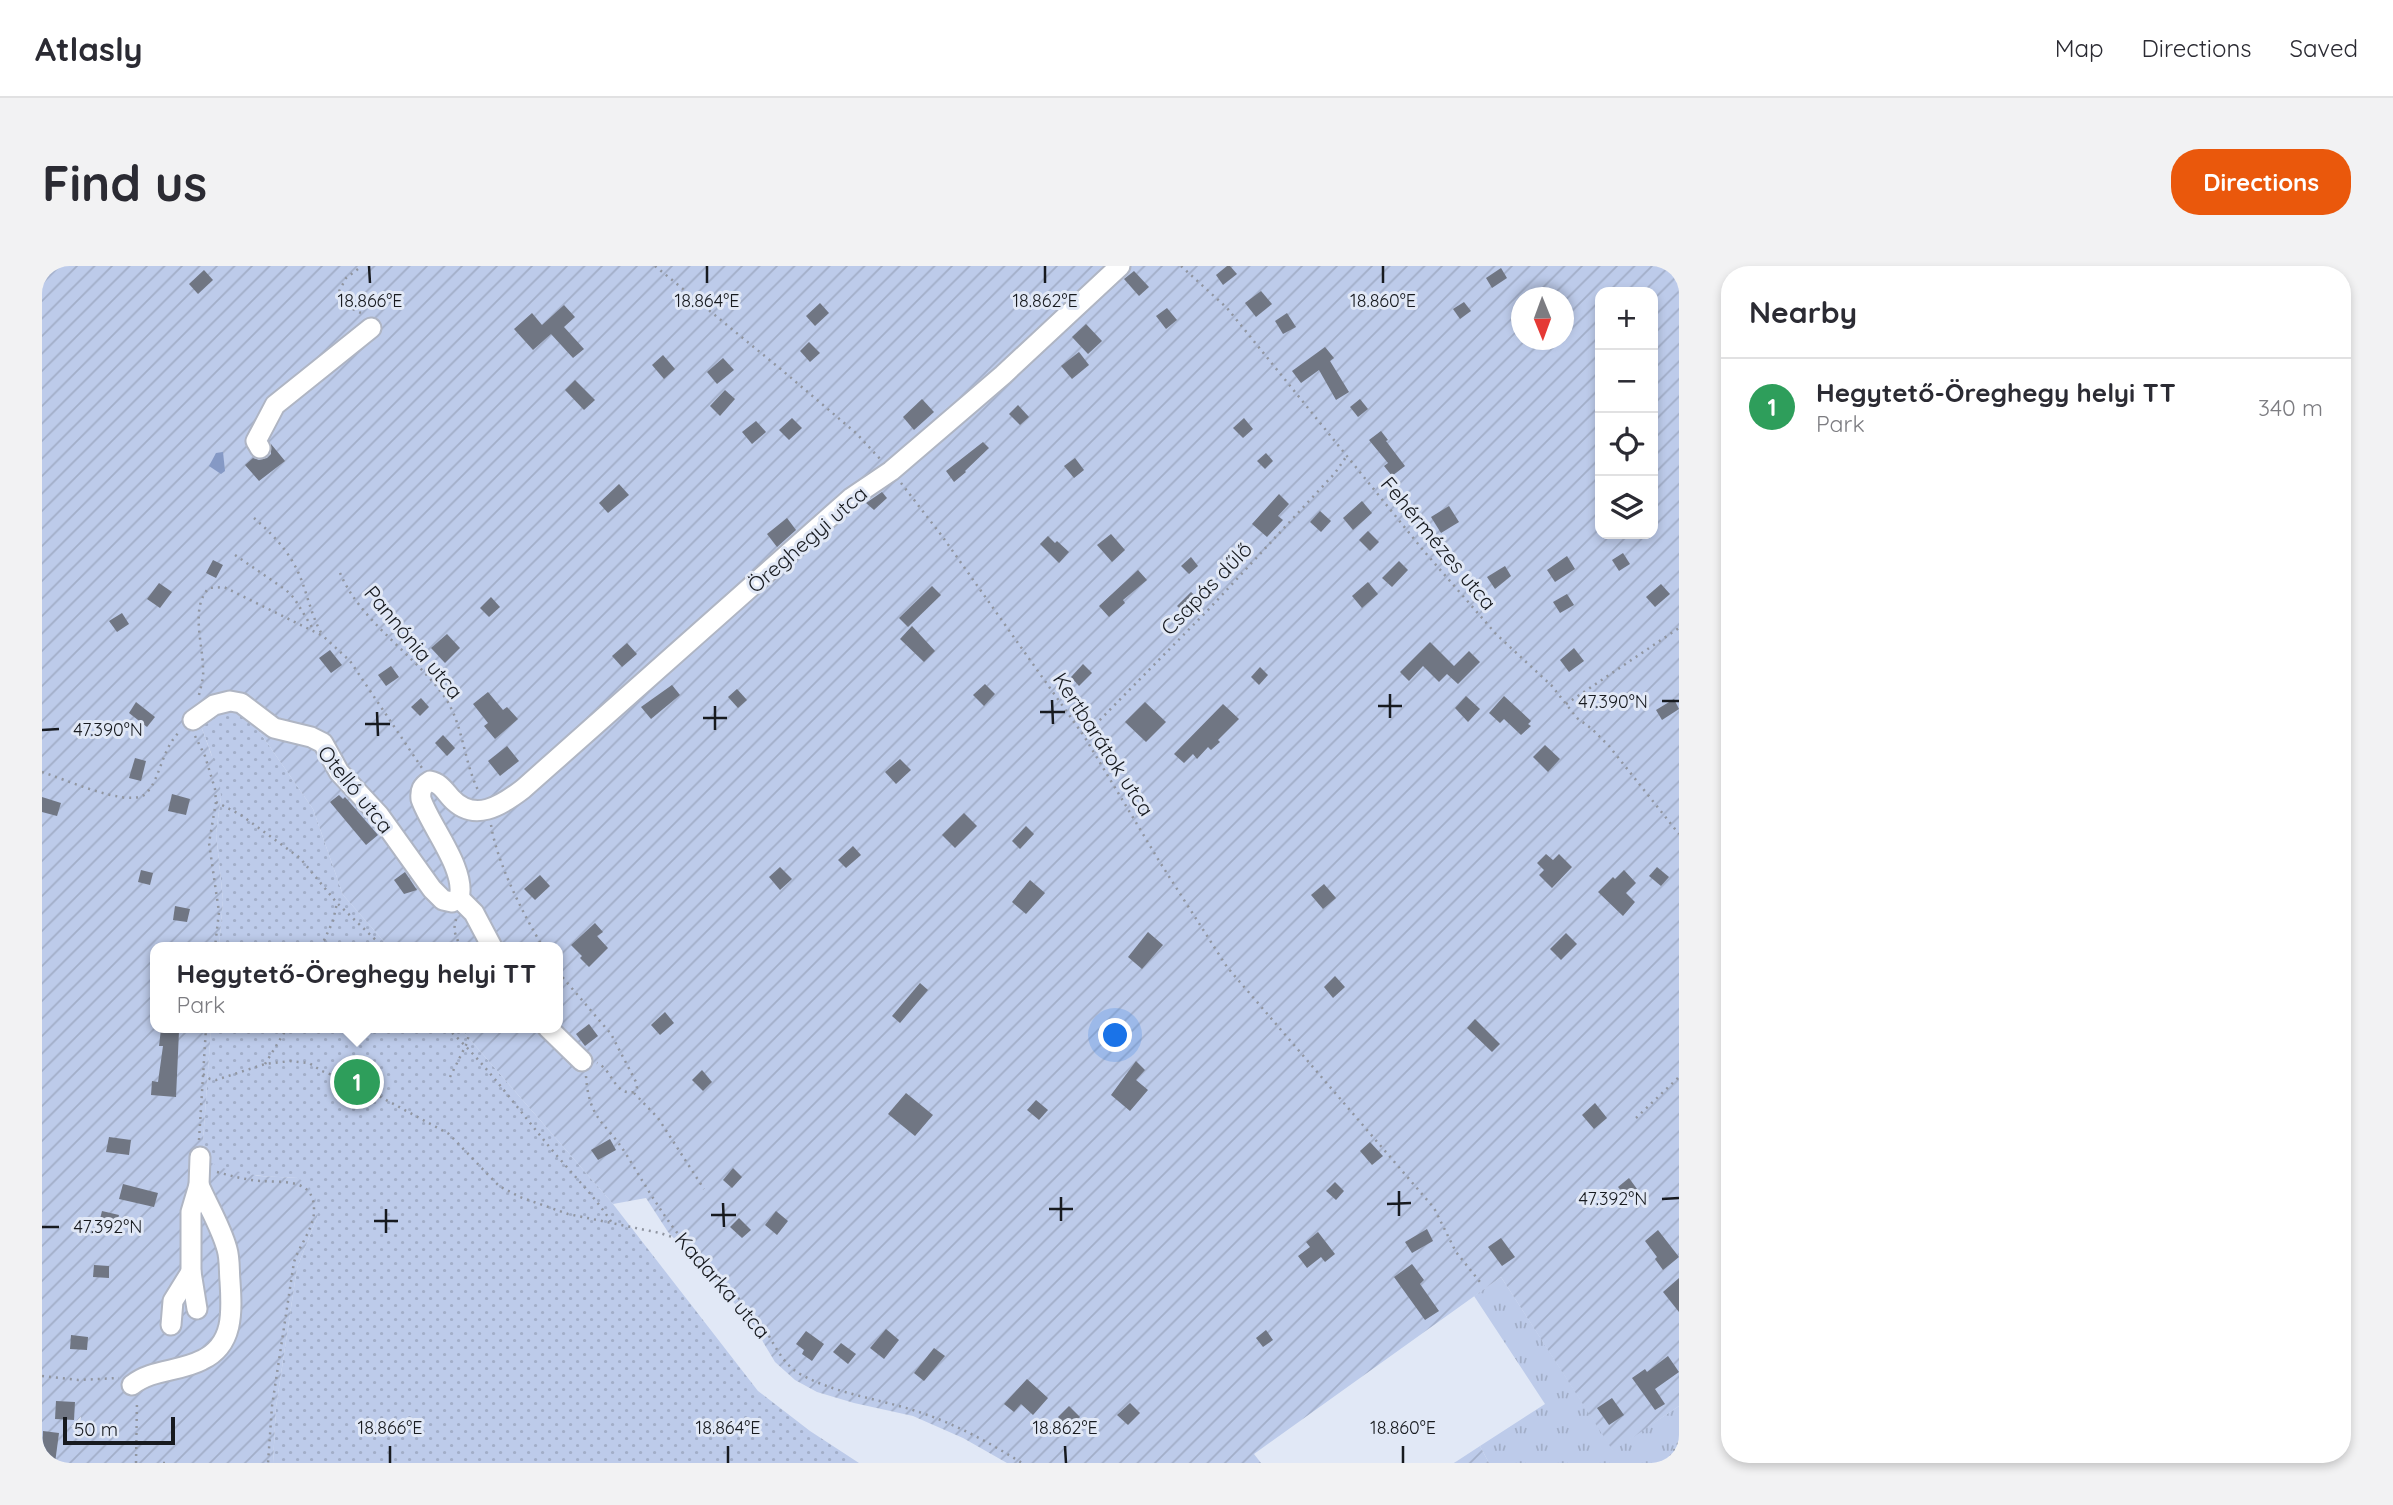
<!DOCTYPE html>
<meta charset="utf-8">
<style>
:root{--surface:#fff;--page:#f2f2f3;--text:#2b2b33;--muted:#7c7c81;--line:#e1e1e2;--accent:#ea580c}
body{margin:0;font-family:Quicksand,sans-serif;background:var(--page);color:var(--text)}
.controls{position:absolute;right:21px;top:21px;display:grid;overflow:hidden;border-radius:14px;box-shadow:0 4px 10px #0003}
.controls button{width:63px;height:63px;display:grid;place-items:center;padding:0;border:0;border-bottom:2px solid var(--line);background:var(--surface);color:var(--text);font:35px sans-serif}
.compass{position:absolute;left:1469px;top:21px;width:63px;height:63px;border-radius:50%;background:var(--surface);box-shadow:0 4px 10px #0003;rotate:179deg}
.scale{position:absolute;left:21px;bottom:18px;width:112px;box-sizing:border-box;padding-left:7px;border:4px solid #171a1f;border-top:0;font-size:19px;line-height:24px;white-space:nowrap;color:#171a1f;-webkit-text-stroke:5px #e1e8f6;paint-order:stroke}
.you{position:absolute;left:1074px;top:770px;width:24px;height:24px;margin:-18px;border:5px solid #fff;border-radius:50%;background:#1a73e8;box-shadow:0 0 0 10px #1a73e833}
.badge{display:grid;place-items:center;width:46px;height:46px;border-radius:50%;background:var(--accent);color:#fff;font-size:23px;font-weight:700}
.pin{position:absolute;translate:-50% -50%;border:4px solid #fff;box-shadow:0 2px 7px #0006}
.popup{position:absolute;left:108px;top:676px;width:413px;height:91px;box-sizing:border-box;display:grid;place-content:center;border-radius:14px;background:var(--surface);filter:drop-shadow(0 2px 5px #0005);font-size:23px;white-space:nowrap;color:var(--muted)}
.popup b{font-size:26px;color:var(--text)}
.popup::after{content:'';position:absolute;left:50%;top:100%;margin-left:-14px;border:14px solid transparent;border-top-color:var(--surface)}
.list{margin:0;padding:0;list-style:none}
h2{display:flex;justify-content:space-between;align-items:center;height:91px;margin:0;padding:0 28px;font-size:30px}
h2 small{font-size:23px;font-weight:400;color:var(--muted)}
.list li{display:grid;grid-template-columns:46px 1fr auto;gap:21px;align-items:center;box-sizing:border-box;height:98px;padding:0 28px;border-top:2px solid var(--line)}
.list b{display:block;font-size:26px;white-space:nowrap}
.list p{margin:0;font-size:23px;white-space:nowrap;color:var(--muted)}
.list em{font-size:23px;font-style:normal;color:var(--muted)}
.icon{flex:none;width:38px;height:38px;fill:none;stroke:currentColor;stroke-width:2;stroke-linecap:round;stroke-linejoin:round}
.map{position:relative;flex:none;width:1637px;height:1197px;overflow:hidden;border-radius:28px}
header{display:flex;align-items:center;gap:42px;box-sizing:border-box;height:98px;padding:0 35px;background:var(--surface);border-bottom:2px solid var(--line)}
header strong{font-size:33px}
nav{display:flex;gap:38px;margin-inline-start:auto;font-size:24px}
.intro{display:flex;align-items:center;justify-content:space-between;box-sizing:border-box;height:168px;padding:0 42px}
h1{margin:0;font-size:49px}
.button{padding:18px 32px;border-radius:28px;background:var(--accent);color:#fff;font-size:24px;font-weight:700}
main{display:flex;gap:42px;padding:0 42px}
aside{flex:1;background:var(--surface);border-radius:28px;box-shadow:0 4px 10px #0003}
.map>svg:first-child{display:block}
</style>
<header>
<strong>Atlasly</strong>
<nav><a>Map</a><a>Directions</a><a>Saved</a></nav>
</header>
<div class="intro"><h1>Find us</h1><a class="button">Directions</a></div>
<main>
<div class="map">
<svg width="1637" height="1197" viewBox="0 0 1637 1197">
<defs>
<pattern id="grass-tufts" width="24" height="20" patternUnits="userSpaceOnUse" patternTransform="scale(1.75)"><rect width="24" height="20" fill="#bdcbea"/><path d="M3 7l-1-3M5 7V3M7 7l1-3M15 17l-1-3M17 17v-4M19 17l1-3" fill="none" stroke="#a2aec8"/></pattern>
<pattern id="park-dots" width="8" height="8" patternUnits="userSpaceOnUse" patternTransform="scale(1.75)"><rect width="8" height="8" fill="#bdcbea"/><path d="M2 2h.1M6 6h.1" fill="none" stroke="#a2aec8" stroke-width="1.8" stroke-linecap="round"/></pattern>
<pattern id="garden-furrows" width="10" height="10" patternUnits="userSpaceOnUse" patternTransform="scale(1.75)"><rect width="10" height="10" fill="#bdcbea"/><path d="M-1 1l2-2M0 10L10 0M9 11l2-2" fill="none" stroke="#a2aec8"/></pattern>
</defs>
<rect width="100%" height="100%" fill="#e1e8f6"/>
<path fill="url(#grass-tufts)" d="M1459,1011l112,173 66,-44v57h-190l-9,-17 65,-42 -71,-108z"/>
<g fill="url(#park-dots)">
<path d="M176,442l27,3 68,98 30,86 46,52h-170l4,-47 -7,-67 5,-36 -10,-44 -10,-27z"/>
<path d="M169,762h249l153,176 145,187 52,40 49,32h-586l3,-56 21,-139 21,-53 -20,-37c-21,-1 -72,-2 -89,-16 -5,-5 -6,-14 -6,-21z"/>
</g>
<g fill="url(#garden-furrows)" fill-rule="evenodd">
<path d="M0,0h1637v1140l-66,45 -112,-174 -247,177 7,9h-254l-44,-25 -50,-22 -59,-13 -37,-11 -22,-12 -20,-18 -25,-42 -82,-88 -22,-34 -33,6 -153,-176h98v-81h-169l-46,-52 -30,-86 -68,-98 -27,-3 -17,18 18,50 2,21 -5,36 7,67 -4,47h-63v81h55l-8,113 1,13 5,8 17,7 33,7 39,2 9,6 8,11 3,20 -21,53 -21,139 -3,56h-231zM1558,26h53v242h-53zM1479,32h42v42h-42z"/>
<path d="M1438,1180l9,17h-35z"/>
</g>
<path fill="#8599c5" d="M181,186l2,19 -4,3 -12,-8 7,-13z"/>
<g fill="#707683">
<path d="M1185,0h3l7,8 -14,11 -7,-10z"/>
<path d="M1459,2l6,10 -15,10 -6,-10z"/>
<path d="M162,4l9,10 -15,14 -9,-10z"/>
<path d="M1092,5l15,16 -10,9 -15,-17z"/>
<path d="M1219,25l11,13 -16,13 -11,-14z"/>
<path d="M1422,36l7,9 -11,8 -7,-10z"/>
<path d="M778,37l9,10 -14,13 -9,-10z"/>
<path d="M522,39l11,12 -11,10 20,22 -11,9 -22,-24 -18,16 -19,-21 18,-16 10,12z"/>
<path d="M1125,42l10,12 -11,9 -10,-13z"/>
<path d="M1245,47l9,14 -13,7 -8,-13z"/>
<path d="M1044,58l16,17 -14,13 -16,-17z"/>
<path d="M767,76l11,11 -10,9 -10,-11z"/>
<path d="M1283,81l9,11 -4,3 19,31 -13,8 -17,-30 -18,13 -9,-12z"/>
<path d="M1037,86l10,13 -17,14 -11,-13z"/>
<path d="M621,89l12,14 -11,10 -12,-14z"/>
<path d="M681,92l11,12 -17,14 -10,-12z"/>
<path d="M533,114l20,20 -11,10 -19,-20z"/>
<path d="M683,124l10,9 -15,17 -10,-10z"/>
<path d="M880,133l12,13 -20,18 -11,-13z"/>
<path d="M1318,133l8,10 -10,8 -8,-10z"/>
<path d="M976,139l11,12 -9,8 -11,-11z"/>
<path d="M750,152l10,10 -13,12 -10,-10z"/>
<path d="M1202,152l9,11 -10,9 -10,-10z"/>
<path d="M714,155l10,11 -14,12 -10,-12z"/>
<path d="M1339,165l7,9 -2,1 19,25 -13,10 -8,-10 4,-3 -19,-23z"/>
<path d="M941,176l6,6 -24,23 1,1 -12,10 -8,-11z"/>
<path d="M229,178l14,17 -26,20 -14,-16 8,-7 6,2 8,-2 4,-4z"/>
<path d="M1224,187l7,8 -8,8 -8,-8z"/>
<path d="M1033,192l9,12 -10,8 -10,-12z"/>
<path d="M577,218l10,11 -21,18 -9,-10z"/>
<path d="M840,226l5,6 -13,12 -8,-7z"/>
<path d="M1237,228l10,10 -11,12 5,4 -16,17 -15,-13z"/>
<path d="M1320,235l10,12 -19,17 -10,-12z"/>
<path d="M1407,240l10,16 -18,11 -10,-16z"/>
<path d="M1278,245l11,10 -10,11 -11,-10z"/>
<path d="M745,252l9,12 -19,17 -10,-13z"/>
<path d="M1326,265l11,11 -9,9 -11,-11z"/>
<path d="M1069,268l14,16 -13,12 -15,-17z"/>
<path d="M1006,270l7,7 2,-2 12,11 -10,11 -19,-19z"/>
<path d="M1581,287l7,11 -11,7 -7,-11z"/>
<path d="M1525,290l8,13 -20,13 -8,-12z"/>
<path d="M1149,291l7,9 -9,8 -8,-8z"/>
<path d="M171,294l10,5 -7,13 -10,-5z"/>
<path d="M1357,295l9,9 -16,17 -10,-9z"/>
<path d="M1463,300l6,10 -16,13 -8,-12z"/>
<path d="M1096,304l9,10 -24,20 2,3 -16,14 -10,-11z"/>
<path d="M1326,316l10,12 -16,14 -10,-12z"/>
<path d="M117,317l13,9 -12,16 -13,-9z"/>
<path d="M1619,318l9,10 -15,13 -9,-10z"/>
<path d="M890,320l9,9 -33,32 -9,-9z"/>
<path d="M1149,326l11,10 -14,14 -11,-10z"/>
<path d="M1525,328l7,11 -14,8 -7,-11z"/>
<path d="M449,331l9,10 -11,10 -9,-9z"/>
<path d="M80,347l7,11 -12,8 -8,-11z"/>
<path d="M870,360l23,25 -11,11 -24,-23z"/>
<path d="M405,368l13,14 -15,15 -14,-15z"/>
<path d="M1388,376l24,24 15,-15 11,11 -22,22 -11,-10 -8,8 -16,-16 -14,15 -9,-9z"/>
<path d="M585,377l10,11 -15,13 -10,-11z"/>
<path d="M1532,382l10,13 -15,11 -9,-12z"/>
<path d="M288,384l12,15 -11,8 -12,-15z"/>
<path d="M1041,398l9,9 -13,13 -8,-9z"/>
<path d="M349,400l8,11 -13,9 -8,-11z"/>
<path d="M1218,401l8,8 -9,10 -8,-8z"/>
<path d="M943,418l10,10 -11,12 -11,-11z"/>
<path d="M630,419l8,10 -29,24 -10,-12z"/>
<path d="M695,423l10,11 -9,8 -10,-11z"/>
<path d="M446,426l15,18 4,-3 11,12 -23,20 -11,-13 4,-3 -15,-19z"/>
<path d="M1424,430l14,13 -12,13 -13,-14z"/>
<path d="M1462,430l27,25 -3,3 3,2 -10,9 -17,-16 -4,4 -11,-10z"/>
<path d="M379,432l8,9 -9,9 -9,-9z"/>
<path d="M1632,433l5,10 -17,11 -6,-10z"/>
<path d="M94,436l19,15 -8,10 -18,-14z"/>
<path d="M1103,436l21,20 -20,20 -21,-20z"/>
<path d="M1181,438l16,15 -21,21 2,2 -9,8 -3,-3 -11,12 -4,-5 -9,9 -10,-9z"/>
<path d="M401,469l12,13 -8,8 -12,-13z"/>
<path d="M1503,479l15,14 -12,13 -15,-15z"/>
<path d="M465,480l12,15 -19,15 -12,-15z"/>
<path d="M93,492l11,3 -5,20 -12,-3z"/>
<path d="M858,493l11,11 -15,14 -11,-12z"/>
<path d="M130,528l18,5 -4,16 -18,-4z"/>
<path d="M297,529l4,4 2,-2 33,38 -12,10 -36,-43z"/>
<path d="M0,531l19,6 -4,13 -15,-4z"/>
<path d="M922,547l13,13 -22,22 -13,-13z"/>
<path d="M984,560l8,8 -14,15 -8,-8z"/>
<path d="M811,580l8,9 -15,13 -8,-8z"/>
<path d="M1504,588l7,6 6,-6 13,13 -20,21 -13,-13 5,-5 -7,-7z"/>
<path d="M738,601l12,12 -12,11 -11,-13z"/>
<path d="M1615,601l12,10 -8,9 -12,-10z"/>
<path d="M99,604l12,3 -3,12 -12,-3z"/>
<path d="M1582,604l12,13 -10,10 9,9 -12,14 -25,-24 15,-15 2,2z"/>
<path d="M363,606l12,18 -13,4 -10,-14z"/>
<path d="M498,609l10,11 -15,14 -11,-11z"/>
<path d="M988,614l15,13 -19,21 -14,-12z"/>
<path d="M1282,618l12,14 -13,11 -12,-14z"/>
<path d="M133,640l15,3 -3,13 -14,-2z"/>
<path d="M553,657l8,9 -6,4 11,12 -19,19 -9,-9 2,-2 -11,-11z"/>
<path d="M1106,666l15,13 -21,24 -14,-12z"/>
<path d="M1524,667l11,11 -16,16 -11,-11z"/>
<path d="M1293,710l10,11 -12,11 -9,-11z"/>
<path d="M878,717l8,7 -28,33 -8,-7z"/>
<path d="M623,746l9,11 -14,12 -9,-10z"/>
<path d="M1433,753l25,25 -8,8 -25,-24z"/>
<path d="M547,758l9,12 -13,10 -9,-12z"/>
<path d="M119,763l18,2 -3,66 -25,-2 1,-14 6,1 5,-36h-4z"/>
<path d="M1094,795l9,9 -9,10 12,10 -18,21 -19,-16z"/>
<path d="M660,804l10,12 -9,9 -11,-11z"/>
<path d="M864,827l27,22 -18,21 -27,-22z"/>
<path d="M994,834l12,10 -9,10 -12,-10z"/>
<path d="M1553,837l12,15 -13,11 -12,-14z"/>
<path d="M67,871l22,3 -2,15 -23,-3z"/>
<path d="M568,873l6,11 -18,10 -7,-10z"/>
<path d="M1328,876l13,14 -11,9 -12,-14z"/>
<path d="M691,902l9,9 -10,11 -9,-8z"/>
<path d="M1587,912l8,11 -11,8 -8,-10z"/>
<path d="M1293,916l9,9 -8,9 -10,-9z"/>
<path d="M81,918l35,9 -4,14 -35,-8z"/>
<path d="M60,945l17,4 -4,16 -17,-4z"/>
<path d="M734,945l12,10 -11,14 -12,-10z"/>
<path d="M697,952l12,12 -9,8 -12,-11z"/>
<path d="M1385,963l6,12 -21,12 -7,-11z"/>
<path d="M1616,964l21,27 -16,13 -8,-11 2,-2 -12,-16z"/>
<path d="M1276,966l17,22 -10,8 -4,-5 -14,11 -9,-12 12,-9 -4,-5z"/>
<path d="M1459,972l14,19 -13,9 -14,-19z"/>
<path d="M1370,998l12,16 -4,4 19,27 -14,9 -31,-43z"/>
<path d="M52,999l15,1v12l-16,-1z"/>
<path d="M1637,1012v34l-16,-20z"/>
<path d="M844,1063l13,11 -15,19 -14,-11z"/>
<path d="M1224,1064l7,10 -10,7 -7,-9z"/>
<path d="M764,1065l18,13 -12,17 -10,-7 2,-4 -8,-6z"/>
<path d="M29,1069l17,2 -1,13 -17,-1z"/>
<path d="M799,1077l15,11 -8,10 -15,-12z"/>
<path d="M892,1082l11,8 -21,25 -10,-8z"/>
<path d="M1626,1090l11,16 -24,17 10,15 -10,6 -23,-32 13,-9 2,3z"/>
<path d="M985,1113l21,19 -15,17 -12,-11 -7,8 -10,-8z"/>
<path d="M1570,1132l12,17 -15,10 -12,-17z"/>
<path d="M14,1135l19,1 -1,18 -19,-1z"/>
<path d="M1088,1137l10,10 -12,12 -11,-10z"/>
<path d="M1027,1140l11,11 -11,11 -11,-11z"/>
<path d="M1,1165l16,2 -4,30h-13z"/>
</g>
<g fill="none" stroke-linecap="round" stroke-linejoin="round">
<defs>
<g id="minor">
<path d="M218,182l-4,-7 19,-36 96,-77"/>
<path d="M151,454l21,-15 16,-4 11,2 33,25 37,9 12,6 16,29 40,43 53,74 11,11 9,2 7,-4"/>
<path d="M417,632c8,-28 -29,-72 -38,-99 -1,-9 1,-13 9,-18 10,2 14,9 21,17 23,25 50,8 72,-9l328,-291 40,-27 112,-96 117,-109"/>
<path d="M417,632l15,15 18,34"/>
<path d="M506,762l34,33"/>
<path d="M155,1043l-6,-37v-60l8,-27 1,-28"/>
<path d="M129,1059l2,-24 18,-29"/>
<path d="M90,1119c20,-16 47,-13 70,-25 32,-15 30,-48 28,-79 -1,-10 0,-22 -3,-32 -6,-22 -19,-43 -28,-64"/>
</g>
</defs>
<use href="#minor" stroke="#afb5c3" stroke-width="23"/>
<g stroke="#9095a0" stroke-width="2.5" stroke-dasharray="2 5" stroke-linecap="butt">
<path d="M613,0l128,105 73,62 25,27"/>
<path d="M1139,0l46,42 196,242 73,84 56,52 25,32 15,11 17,17 70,88"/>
<path d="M319,47l-15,-7 -9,-11 9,-17 16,-12"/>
<path d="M859,217l41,53 142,200 77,128 66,103 207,241 22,44 24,30"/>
<path d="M212,252c15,13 30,28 40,46 13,23 15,49 29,72"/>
<path d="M193,289l51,35 8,8 19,31"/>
<path d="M298,307c21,49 73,80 104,123 20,29 19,65 35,96"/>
<path d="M157,429c2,-9 5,-18 4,-27 0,-23 -13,-61 6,-80l15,-1 99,49 27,25 72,107"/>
<path d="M1524,438l113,-76"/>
<path d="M1043,469l124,-126 126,-136 11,-16"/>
<path d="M153,470l10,20 10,33 1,13 -7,41 10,69 -4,35"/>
<path d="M0,506c22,7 80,33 100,24 5,-2 8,-8 11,-12 10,-20 11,-36 27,-53"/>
<path d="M174,536l25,13 59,43 37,45 46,44"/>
<path d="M449,559c6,38 32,89 52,122"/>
<path d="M414,653l-2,11 6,17"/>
<path d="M279,681l12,-26 4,-18"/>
<path d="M516,706l53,62 25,48 1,6 -3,4c-20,4 -21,-22 -37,-29"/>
<path d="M405,762c36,33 65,73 96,111 22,28 49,53 69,84"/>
<path d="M223,798l22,-36"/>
<path d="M161,808l7,5 6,1 49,-16 25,-3 19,2 13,8 42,17 85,46 50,52 21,11 48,17 92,19 24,8"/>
<path d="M544,810c3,45 20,46 40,78 16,26 31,52 49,76 25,32 57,59 83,90 15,18 21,42 42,54 38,21 82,25 122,39 35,12 68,30 100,50"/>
<path d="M408,811l16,-32 5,-17"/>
<path d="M592,827l24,25 46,71"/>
<path d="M1594,852l43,-41"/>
<path d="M157,874l7,-112"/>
<path d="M175,906c15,4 29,8 44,9 22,2 54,-4 53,30 0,17 -15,35 -20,51l-22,144 -4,57"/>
<path d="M0,1110l36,4 41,-2"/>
<path d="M94,1197l1,-63"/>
<path d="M121,1197h6"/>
<path d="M1625,1197l12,-21"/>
</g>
<use href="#minor" stroke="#fff" stroke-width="19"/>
</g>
<path fill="none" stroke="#171a1f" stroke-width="2.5" d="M327,0l1,17M665,0v17M1003,0v17M1341,0v17M1348,428v24M1010,434l1,24M1620,435h17M673,440v24M1336,440h24M335,446l1,24M998,446h25M661,452h24M323,458h25M0,464l17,-1M1357,925v25M1019,931v24M1620,933l17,-1M681,937l1,24M1345,938l24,-1M344,943v24M1007,943h24M669,949h25M332,955h24M0,961h17M348,1180v17M686,1180v17M1023,1180l1,17M1361,1180v17"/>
<g text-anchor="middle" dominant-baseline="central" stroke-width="6" stroke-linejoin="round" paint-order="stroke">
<g font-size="21" fill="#171a1f" stroke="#e1e8f6">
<text transform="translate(765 273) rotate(-41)">Öreghegyi utca</text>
<text transform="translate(1397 277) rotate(50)">Fehérmézes utca</text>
<text transform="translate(1164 322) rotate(-46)">Csapás dűlő</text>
<text transform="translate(372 376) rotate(50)">Pannónia utca</text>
<text transform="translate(1062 478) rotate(57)">Kertbarátok utca</text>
<text transform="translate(314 523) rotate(51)">Otelló utca</text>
<text transform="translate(681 1019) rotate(49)">Kadarka utca</text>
</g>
</g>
<g font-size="18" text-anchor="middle" fill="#171a1f" stroke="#e1e8f6" stroke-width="6" stroke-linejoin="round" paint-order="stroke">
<text x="328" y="41">18.866°E</text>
<text x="665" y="41">18.864°E</text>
<text x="1003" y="41">18.862°E</text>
<text x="1341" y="41">18.860°E</text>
<text x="1571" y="442">47.390°N</text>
<text x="66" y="470">47.390°N</text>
<text x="1571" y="939">47.392°N</text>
<text x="66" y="967">47.392°N</text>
<text x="348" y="1168">18.866°E</text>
<text x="686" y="1168">18.864°E</text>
<text x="1023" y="1168">18.862°E</text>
<text x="1361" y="1168">18.860°E</text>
</g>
</svg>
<div class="controls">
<button>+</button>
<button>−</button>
<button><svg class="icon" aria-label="locate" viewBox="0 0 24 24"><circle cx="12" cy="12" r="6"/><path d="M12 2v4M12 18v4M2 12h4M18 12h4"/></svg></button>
<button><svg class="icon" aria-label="layers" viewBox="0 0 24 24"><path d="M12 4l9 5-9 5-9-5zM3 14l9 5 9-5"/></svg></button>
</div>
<svg class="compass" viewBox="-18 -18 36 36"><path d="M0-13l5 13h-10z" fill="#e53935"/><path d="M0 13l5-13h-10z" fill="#7c7c81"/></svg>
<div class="scale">50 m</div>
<div class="you"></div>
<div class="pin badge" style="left:315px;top:816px;background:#2e9e5b">1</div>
<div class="popup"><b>Hegytető-Öreghegy helyi TT</b>Park</div>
</div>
<aside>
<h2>Nearby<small></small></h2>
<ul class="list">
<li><span class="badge" style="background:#2e9e5b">1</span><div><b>Hegytető-Öreghegy helyi TT</b><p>Park</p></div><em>340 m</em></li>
</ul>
</aside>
</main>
